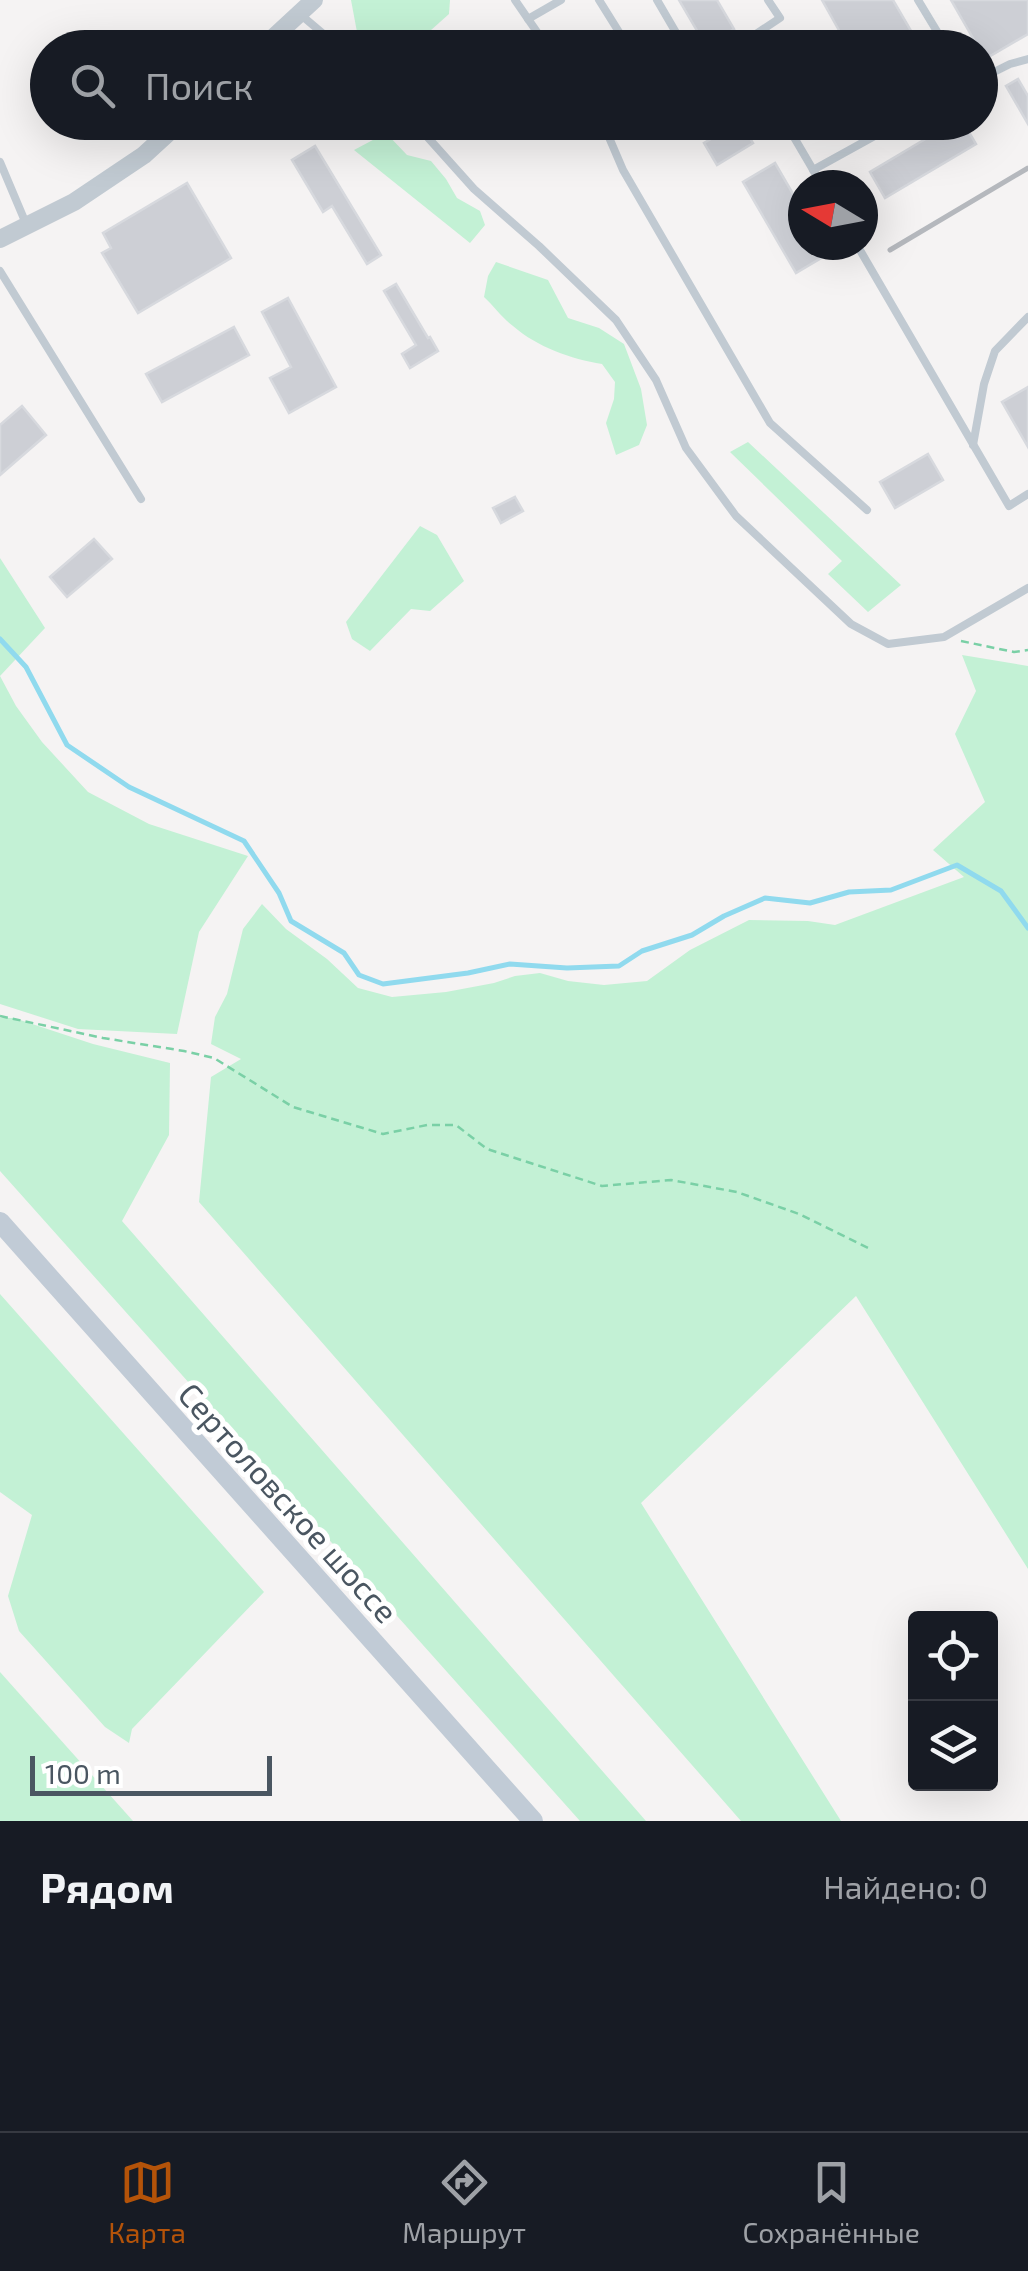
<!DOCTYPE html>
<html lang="ru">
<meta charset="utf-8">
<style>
:root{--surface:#171b24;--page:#20242c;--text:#f1f3f6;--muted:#9ea1a6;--line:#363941;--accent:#b45309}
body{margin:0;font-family:"Exo 2",sans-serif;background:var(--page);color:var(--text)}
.controls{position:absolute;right:30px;bottom:30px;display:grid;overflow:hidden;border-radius:10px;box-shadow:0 10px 40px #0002}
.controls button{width:90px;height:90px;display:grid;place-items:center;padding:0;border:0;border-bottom:2px solid var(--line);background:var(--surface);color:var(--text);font:50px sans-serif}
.compass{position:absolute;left:788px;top:170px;width:90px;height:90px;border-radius:50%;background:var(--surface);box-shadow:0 10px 40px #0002;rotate:280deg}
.scale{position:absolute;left:30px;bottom:25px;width:242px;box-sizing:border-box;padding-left:10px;border:5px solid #4a5661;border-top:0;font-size:28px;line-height:35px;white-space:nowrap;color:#4a5661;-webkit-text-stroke:8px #fff;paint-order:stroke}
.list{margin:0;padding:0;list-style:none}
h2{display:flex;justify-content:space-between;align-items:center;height:130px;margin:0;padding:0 40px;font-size:42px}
h2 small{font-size:32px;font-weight:400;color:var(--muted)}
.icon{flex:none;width:55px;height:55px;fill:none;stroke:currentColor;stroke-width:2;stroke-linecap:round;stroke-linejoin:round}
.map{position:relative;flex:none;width:1028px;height:1821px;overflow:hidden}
.search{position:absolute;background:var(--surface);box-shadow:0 10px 40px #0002;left:30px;right:30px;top:30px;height:110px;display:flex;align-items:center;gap:25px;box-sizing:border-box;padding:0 35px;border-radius:55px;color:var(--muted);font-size:38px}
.sheet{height:310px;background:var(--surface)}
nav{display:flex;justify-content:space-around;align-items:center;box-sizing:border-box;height:140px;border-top:2px solid var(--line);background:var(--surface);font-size:28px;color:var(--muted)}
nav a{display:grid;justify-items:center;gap:5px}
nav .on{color:var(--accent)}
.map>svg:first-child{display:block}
</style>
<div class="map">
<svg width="1028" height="1821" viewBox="0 0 1028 1821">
<rect width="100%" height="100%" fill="#f5f3f3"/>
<g fill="#c3f1d5">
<path d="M351,0h99l-1,14 -37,33h-46l-9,-15z"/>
<path d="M386,133l21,22 24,6 15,18 11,19 23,13 5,14 -15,18 -116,-93z"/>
<path d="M496,262l52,18 20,38 31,10 25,16 17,45 6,36 -8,20 -23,10 -10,-32 8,-24 1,-17 -13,-18c-31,-5 -65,-17 -89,-38 -11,-8 -19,-20 -29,-29l4,-21z"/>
<path d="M748,442l153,143 -33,27 -40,-38 14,-13 -112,-109z"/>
<path d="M420,526l17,9 27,46 -34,30 -19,-2 -41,42 -18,-12 -6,-17z"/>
<path d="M0,558l45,70 -45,48 16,30 26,36 46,50 61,32 99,32 -49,76 -22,102 -99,-5 -78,-25z"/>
<path d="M962,655l66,11v903l-172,-273 -215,207 200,318h-100l-542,-619 12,-125 30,-18 -30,-15 4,-27 12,-23 16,-65 19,-25 24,25 41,30 31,29 34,9 54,-5 48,-9 21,-7 25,-3 28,8 36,4 43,-4 43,-31 59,-30 59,1 27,4 129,-48 -31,-27 52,-48 -30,-68 21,-43z"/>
<path d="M0,1018h14l79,26 77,19 -1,72 -47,86 524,600h-66l-580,-650z"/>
<path d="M0,1294l264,298 -132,137 -3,14 -24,-16 -86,-96 -11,-35 24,-81 -32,-23z"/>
<path d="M0,1672l133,149h-133z"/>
</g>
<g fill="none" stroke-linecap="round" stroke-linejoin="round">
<path stroke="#90daee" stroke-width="5" d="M0,639l26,28 41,78 62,42 115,54 35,52 12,28 53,32 15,22 24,9 85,-11 42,-9 57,4 52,-2 23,-15 50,-16 32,-19 41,-18 45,5 39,-11 42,-2 66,-25 44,26 27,37"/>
</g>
<g fill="#cdcfd5" stroke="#d7d9de" stroke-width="2.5">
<path d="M679,0h38l17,29 -28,17z"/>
<path d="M822,0h71l28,48h-72z"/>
<path d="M951,0h77v34l-43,25z"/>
<path d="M1018,79l10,17v28l-22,-38z"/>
<path d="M740,122l13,21 -36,22 -13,-22z"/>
<path d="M954,122h9l13,22 -91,54 -15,-26z"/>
<path d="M315,146l66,109 -14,9 -35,-58 -9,6 -31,-52z"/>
<path d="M775,163l28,48v34h20l5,9 -32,19 -53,-91z"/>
<path d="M187,183l44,75 -93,55 -36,-60 9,-5 -8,-15z"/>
<path d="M396,284l32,54 2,-1 8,14 -28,17 -8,-14 14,-9 -32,-54z"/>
<path d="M288,298l48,89 -47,26 -19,-35 21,-11 -29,-55z"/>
<path d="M234,327l15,28 -87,47 -16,-28z"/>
<path d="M1028,387v60l-26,-45z"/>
<path d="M22,406l24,29 -46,40v-50z"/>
<path d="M928,454l15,26 -48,28 -15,-26z"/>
<path d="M515,497l8,14 -22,12 -8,-15z"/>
<path d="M94,539l18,20 -45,38 -17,-20z"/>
</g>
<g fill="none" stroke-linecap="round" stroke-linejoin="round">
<g stroke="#7ad0a6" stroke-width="2.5" stroke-dasharray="8 5" stroke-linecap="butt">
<path d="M961,641l53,11 14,-2"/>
<path d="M0,1016l103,22 81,13 30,7 79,49 90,27 44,-9h29l31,24 115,37 69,-6 66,12 62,22 73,36"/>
</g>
<g stroke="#c1cad2" stroke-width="8">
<path d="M515,0l33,48"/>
<path d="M599,0l30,48"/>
<path d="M657,0l28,48"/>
<path d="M918,0l29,48"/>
<path d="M301,15l39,33"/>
<path d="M528,19l33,-19"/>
<path d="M735,48l45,-30 -12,-18"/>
<path d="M980,79l30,-15 18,-5"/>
<path d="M414,122l60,67 65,57 77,74 40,60 30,68 50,68 115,108 37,20 56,-7 84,-49"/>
<path d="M599,122l9,13 17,-13"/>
<path d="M785,122l37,63"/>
<path d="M608,135l15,35 147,253 97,87"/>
<path d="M0,162l27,64"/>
<path d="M813,170l87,-48"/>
<path d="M857,245l152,261 19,-12"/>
<path d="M0,271l141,228"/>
<path d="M973,445l11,-61 11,-33 33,-34"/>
</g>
<g stroke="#c1cad2" stroke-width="18">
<path d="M262,48l52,-48"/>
<path d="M0,239l74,-37 70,-47 36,-33"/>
</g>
<path stroke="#c1cbd6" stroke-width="20" d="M0,1222l533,599"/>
<path stroke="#b5b8bd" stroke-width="5" d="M890,250l138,-82"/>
</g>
<g text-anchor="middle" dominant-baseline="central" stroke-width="10" stroke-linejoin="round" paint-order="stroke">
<g font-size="32" fill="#4a5661" stroke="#fff">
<text transform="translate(289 1502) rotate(48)">Сертоловское шоссе</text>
</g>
</g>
</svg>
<div class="controls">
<button><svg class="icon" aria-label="locate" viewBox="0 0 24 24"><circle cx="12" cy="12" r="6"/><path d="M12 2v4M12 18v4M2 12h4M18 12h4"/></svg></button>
<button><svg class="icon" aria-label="layers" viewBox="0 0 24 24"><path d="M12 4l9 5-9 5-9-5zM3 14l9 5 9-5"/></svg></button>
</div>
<svg class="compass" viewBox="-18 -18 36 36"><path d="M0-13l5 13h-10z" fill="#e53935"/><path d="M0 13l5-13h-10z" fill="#9ea1a6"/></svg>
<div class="scale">100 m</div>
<div class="search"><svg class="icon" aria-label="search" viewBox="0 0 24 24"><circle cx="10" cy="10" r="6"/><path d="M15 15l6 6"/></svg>Поиск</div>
</div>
<section class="sheet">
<h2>Рядом<small>Найдено: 0</small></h2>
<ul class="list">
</ul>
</section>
<nav>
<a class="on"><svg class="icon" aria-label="map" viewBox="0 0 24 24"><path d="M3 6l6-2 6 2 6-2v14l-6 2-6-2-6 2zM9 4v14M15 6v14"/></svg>Карта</a>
<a><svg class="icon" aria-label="directions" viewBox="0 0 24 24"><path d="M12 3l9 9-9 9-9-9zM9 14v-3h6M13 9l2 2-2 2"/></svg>Маршрут</a>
<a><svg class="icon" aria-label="saved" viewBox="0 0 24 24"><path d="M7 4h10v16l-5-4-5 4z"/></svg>Сохранённые</a>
</nav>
